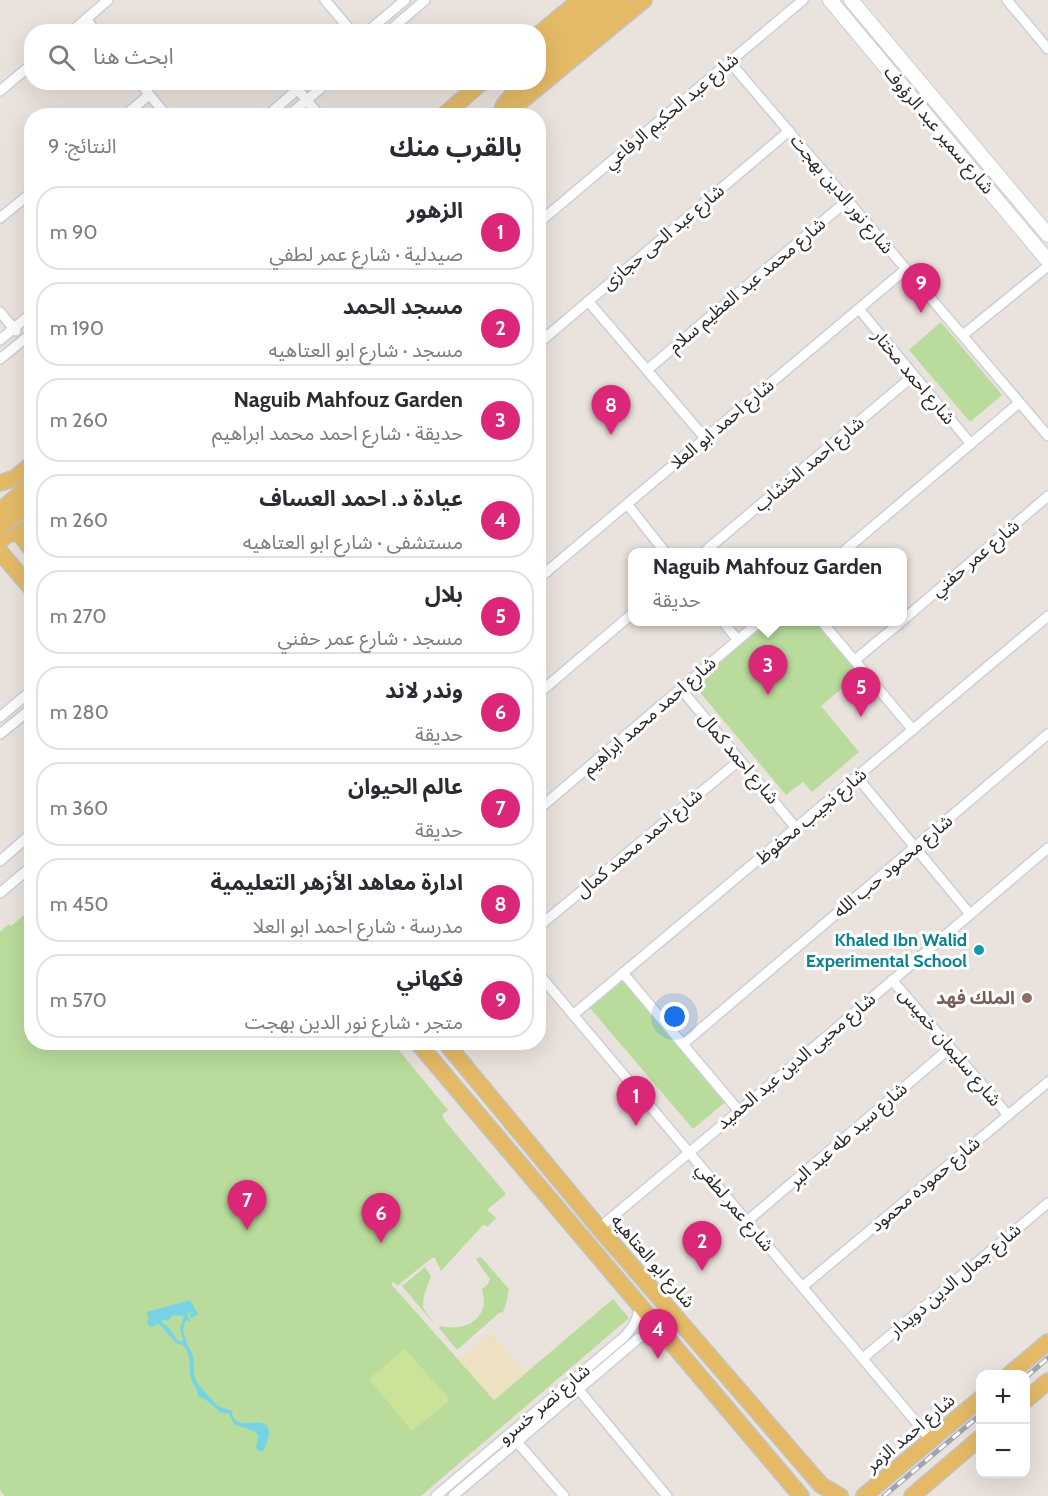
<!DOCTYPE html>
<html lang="ar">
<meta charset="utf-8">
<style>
:root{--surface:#fff;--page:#f7f7f7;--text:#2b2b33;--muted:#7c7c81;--line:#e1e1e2;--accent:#db2777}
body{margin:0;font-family:Cabin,"Noto Sans Arabic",sans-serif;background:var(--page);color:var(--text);direction:rtl}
.controls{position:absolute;right:18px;bottom:18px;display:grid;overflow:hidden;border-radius:12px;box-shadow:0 6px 24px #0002}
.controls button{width:54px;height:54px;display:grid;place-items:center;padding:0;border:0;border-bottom:2px solid var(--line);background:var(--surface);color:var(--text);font:30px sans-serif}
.you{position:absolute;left:675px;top:1017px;width:21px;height:21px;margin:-15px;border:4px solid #fff;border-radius:50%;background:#1a73e8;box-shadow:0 0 0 9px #1a73e833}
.badge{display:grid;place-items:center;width:39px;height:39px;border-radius:50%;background:var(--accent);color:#fff;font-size:20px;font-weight:700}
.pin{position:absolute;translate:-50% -50px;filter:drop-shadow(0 2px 3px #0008)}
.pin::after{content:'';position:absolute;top:32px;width:21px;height:18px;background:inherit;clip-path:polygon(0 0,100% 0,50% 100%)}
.popup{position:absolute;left:628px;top:548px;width:279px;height:78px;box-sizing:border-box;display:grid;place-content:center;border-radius:12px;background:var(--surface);filter:drop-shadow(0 2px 4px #0005);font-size:20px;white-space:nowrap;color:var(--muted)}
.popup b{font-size:22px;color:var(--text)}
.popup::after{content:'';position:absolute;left:50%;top:100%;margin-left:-12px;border:12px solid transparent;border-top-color:var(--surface)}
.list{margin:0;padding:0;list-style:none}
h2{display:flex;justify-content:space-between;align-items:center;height:78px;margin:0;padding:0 24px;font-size:26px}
h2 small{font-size:20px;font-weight:400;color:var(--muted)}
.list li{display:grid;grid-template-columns:39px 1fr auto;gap:18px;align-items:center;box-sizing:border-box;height:84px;margin:0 12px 12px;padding:0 12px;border:2px solid var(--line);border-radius:24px}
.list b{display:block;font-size:22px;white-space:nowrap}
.list p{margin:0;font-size:20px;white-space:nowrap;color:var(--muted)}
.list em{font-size:20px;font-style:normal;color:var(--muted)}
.icon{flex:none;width:33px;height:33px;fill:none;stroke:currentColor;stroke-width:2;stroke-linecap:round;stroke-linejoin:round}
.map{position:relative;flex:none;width:1048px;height:1496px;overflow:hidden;direction:ltr}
.search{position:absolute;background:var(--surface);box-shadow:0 6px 24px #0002;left:24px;top:24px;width:522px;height:66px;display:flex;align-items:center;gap:15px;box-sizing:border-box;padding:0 21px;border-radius:24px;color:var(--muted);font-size:22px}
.panel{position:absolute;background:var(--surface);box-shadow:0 6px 24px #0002;left:24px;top:108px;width:522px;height:942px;border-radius:24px;direction:rtl}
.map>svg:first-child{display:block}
</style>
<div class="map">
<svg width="1048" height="1496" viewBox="0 0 1048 1496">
<rect width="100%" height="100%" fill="#eae2dc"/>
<g fill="#b9dc9c">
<path d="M941,322l61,73 -32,27 -61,-72z"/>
<path d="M768,622h50l42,51 -39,33 38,46 -47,40 -9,-10 -17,13 -93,-111z"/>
<path d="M31,909l1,133 361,1 55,67 -6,5 3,6 61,73 -19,16 9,8 -9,9 -2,-2h-2l-42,46 -6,-13 -2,-1 -36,29 -3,-4 -3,2 103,116 119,-101 16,19 -208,178h-416l-5,-6v-558l9,-8 2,2z"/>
<path d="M625,978l104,121 -36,30 -104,-122z"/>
<path d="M479,1257l3,1 27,31 -2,11 -4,12 -4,1 -42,37 -18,-22 2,-2c16,4 36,0 42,-18 2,-6 0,-13 -1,-19l6,-5 2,-5 -13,-18v-3z"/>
<path d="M425,1267l6,9 -7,19 -1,13 13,18 -34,-40z"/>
</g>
<path fill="#ede1c1" d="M490,1332l36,41 -32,27 -35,-40z"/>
<path fill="#cbe399" d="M405,1349l45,51 -38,31 -43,-52z"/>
<path fill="#77d2e4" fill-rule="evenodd" d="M190,1300l8,14 -6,4 -2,-1v-3l4,-2 -6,1v3l3,6 -5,-2 -3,9 3,12 7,15 1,17 3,10 21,23 14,5c0,2 1,7 3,9 10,9 32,-6 34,12 0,6 -3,14 -6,19h-4l-3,-3 2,-12 -2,-4 -22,-8 -5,-10 -9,-2 -14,-12 -8,-4c0,-7 -5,-11 -7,-18 -4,-15 3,-17 -8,-33l-7,-2 -16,-18 -3,-1 -5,3 -4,-2 -1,-4 2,-4 -2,-2v-3zM173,1315l11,1 -4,13 3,10 -2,3 -3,-1 -9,-13 -7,-6 1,-3 4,2z"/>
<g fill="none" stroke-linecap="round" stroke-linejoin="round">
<defs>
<g id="street">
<path d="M325,0l27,32"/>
<path d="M1007,0l41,49"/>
<path d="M86,19l10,13"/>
<path d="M71,32l37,-32"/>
<path d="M367,32l38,-32"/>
<path d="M388,32l37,-32"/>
<path d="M729,61l319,375"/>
<path d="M139,82l28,34"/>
<path d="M298,90l22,26"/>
<path d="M0,91l32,-27"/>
<path d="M124,116l25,-21"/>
<path d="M267,116l39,-34"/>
<path d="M288,116l40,-34"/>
<path d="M0,218l32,-26"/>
<path d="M538,223l265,-223"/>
<path d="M588,301l117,137"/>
<path d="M859,309l112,135"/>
<path d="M0,312l16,19"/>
<path d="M963,335l85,-69"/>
<path d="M0,340l32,-27"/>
<path d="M538,344l251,-213"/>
<path d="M0,359l32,-26"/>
<path d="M647,370l201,-170"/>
<path d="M627,504l38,48"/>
<path d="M704,552l209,-176"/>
<path d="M843,552l176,-149"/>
<path d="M538,562l9,10"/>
<path d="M538,579l368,-310"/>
<path d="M903,620l145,-124"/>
<path d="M723,622l14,17"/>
<path d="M822,622l91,108"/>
<path d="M855,660l46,-38"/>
<path d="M681,689l115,139"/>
<path d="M538,694l95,-81"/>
<path d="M0,717l32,-27"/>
<path d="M0,734l32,-26"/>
<path d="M857,777l113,137"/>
<path d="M538,810l221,-188"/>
<path d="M0,861l32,-28"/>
<path d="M0,893l32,-27"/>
<path d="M538,927l202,-167"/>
<path d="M538,973l394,468"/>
<path d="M623,973l116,138"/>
<path d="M892,980l116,135"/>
<path d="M573,1015l475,-399"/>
<path d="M683,1044l365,-310"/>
<path d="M746,1222l204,-174"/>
<path d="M599,1228l140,-117 309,-263"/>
<path d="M802,1287l246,-205"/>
<path d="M863,1358l185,-155"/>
<path d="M579,1390l88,106"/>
<path d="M517,1442l47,54"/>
<path d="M436,1496l188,-159c9,-10 15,-18 15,-32"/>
<path d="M453,1496l186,-158 11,-5 14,-1"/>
</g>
<g id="secondary">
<path d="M830,0l218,261"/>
<path d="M851,0l197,235"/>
</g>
<g id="primary">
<path d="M538,35l42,-35"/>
<path d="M538,51l63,-51"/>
<path d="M538,69l84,-69"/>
<path d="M501,113l3,-8 19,-23"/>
<path d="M443,116l39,-34"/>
<path d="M503,116l141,-116"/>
<path d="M0,483l15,-5 17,-14"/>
<path d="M2,511l30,39"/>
<path d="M0,541l8,-7 11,-1"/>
<path d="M30,545l-2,-15 4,-12"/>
<path d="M0,552l32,37"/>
<path d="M417,1042l384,454"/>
<path d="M445,1042l154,186 222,257 19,11"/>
<path d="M1010,1374l38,-32"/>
<path d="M1026,1400l22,-19"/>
<path d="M864,1496l116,-97"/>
<path d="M912,1496l68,-58"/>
</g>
</defs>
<use href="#street" stroke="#cacfda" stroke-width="12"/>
<use href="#secondary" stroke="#cacfda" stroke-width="16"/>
<use href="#primary" stroke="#c3c3c3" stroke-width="18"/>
<use href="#street" stroke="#fff" stroke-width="9"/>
<use href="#secondary" stroke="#fff" stroke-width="14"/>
<use href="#primary" stroke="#e4ba66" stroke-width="15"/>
<defs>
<g id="rail">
<path d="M1026,1377l22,-19"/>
<path d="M884,1496l96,-81"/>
</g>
</defs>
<use href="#rail" stroke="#9fa4b2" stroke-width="5"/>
<use href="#rail" stroke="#fff" stroke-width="3" stroke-dasharray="9" stroke-linecap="butt"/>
<defs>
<g id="primary-bridge">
<path d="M0,511l32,-28"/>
<path d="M0,528l32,-27"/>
</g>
</defs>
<use href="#primary-bridge" stroke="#c3c3c3" stroke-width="18" stroke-linecap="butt"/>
<use href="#primary-bridge" stroke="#e4ba66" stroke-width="15"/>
</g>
<circle fill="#0f9aa8" stroke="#fff" stroke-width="2" cx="979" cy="950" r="6"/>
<circle fill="#8d6e63" stroke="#fff" stroke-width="2" cx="1027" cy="998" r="6"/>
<g text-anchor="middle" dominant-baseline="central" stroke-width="6" stroke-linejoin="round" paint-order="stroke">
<g font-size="18" fill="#292929" stroke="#fff">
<text transform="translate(671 111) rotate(-40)">شارع عبد الحكيم الرفاعي</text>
<text transform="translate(939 130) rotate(50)">شارع سمير عبد الرؤوف</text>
<text transform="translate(842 194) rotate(50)">شارع نور الدين بهجت</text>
<text transform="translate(663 237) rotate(-40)">شارع عبد الحى حجازى</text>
<text transform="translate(747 285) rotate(-40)">شارع محمد عبد العظيم سلام</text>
<text transform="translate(914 377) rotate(50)">شارع احمد مختار</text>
<text transform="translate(722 424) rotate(-40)">شارع احمد ابو العلا</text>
<text transform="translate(809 464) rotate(-40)">شارع احمد الخشاب</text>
<text transform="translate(975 558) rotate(-40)">شارع عمر حفني</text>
<text transform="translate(649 716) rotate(-41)">شارع احمد محمد ابراهيم</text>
<text transform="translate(739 758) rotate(50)">شارع احمد كمال</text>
<text transform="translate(811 816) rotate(-40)">شارع نجيب محفوظ</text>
<text transform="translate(639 843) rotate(-40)">شارع احمد محمد كمال</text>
<text transform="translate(893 866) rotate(-40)">شارع محمود حب الله</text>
<text transform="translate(950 1047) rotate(50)">شارع سليمان خميس</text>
<text transform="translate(796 1061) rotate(-40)">شارع محيى الدين عبد الحميد</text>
<text transform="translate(848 1135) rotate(-41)">شارع سيد طه عبد البر</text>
<text transform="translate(925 1184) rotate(-40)">شارع حموده محمود</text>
<text transform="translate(735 1207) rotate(50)">شارع عمر لطفي</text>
<text transform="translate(653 1261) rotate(49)">شارع ابو العتاهيه</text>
<text transform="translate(955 1280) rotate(-40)">شارع جمال الدين دويدار</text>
<text transform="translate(544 1404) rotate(-40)">شارع نصر خسرو</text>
<text transform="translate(910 1433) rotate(-40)">شارع احمد الزمر</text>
</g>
<g font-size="18" font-weight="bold" fill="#0d838f" stroke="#fff" text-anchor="end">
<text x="967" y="940">Khaled Ibn Walid<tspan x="967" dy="21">Experimental School</tspan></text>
</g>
<g font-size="18" font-weight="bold" fill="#785e54" stroke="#fff" text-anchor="end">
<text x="1015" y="998">الملك فهد</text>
</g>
</g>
</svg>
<div class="controls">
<button>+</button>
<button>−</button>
</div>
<div class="you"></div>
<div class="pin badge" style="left:636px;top:1126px">1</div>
<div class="pin badge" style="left:702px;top:1271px">2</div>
<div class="pin badge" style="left:768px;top:695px">3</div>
<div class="popup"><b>Naguib Mahfouz Garden</b>حديقة</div>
<div class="pin badge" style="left:658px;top:1359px">4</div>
<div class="pin badge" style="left:861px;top:717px">5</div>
<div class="pin badge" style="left:381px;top:1243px">6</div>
<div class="pin badge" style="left:247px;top:1230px">7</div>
<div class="pin badge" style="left:611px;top:435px">8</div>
<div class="pin badge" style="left:921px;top:313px">9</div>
<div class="search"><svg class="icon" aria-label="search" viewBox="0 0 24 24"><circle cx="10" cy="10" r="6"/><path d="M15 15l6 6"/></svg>ابحث هنا</div>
<section class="panel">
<h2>بالقرب منك<small>النتائج: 9</small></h2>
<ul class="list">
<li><span class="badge">1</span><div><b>الزهور</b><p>صيدلية · شارع عمر لطفي</p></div><em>90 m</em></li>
<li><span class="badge">2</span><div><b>مسجد الحمد</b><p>مسجد · شارع ابو العتاهيه</p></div><em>190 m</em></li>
<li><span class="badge">3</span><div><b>Naguib Mahfouz Garden</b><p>حديقة · شارع احمد محمد ابراهيم</p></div><em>260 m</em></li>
<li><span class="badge">4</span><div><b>عيادة د. احمد العساف</b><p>مستشفى · شارع ابو العتاهيه</p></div><em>260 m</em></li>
<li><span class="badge">5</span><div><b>بلال</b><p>مسجد · شارع عمر حفني</p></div><em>270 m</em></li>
<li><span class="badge">6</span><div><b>وندر لاند</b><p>حديقة</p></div><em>280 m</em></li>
<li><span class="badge">7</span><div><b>عالم الحيوان</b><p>حديقة</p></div><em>360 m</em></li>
<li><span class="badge">8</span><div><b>ادارة معاهد الأزهر التعليمية</b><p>مدرسة · شارع احمد ابو العلا</p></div><em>450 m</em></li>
<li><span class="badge">9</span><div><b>فكهاني</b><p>متجر · شارع نور الدين بهجت</p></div><em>570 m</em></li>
</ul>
</section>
</div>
